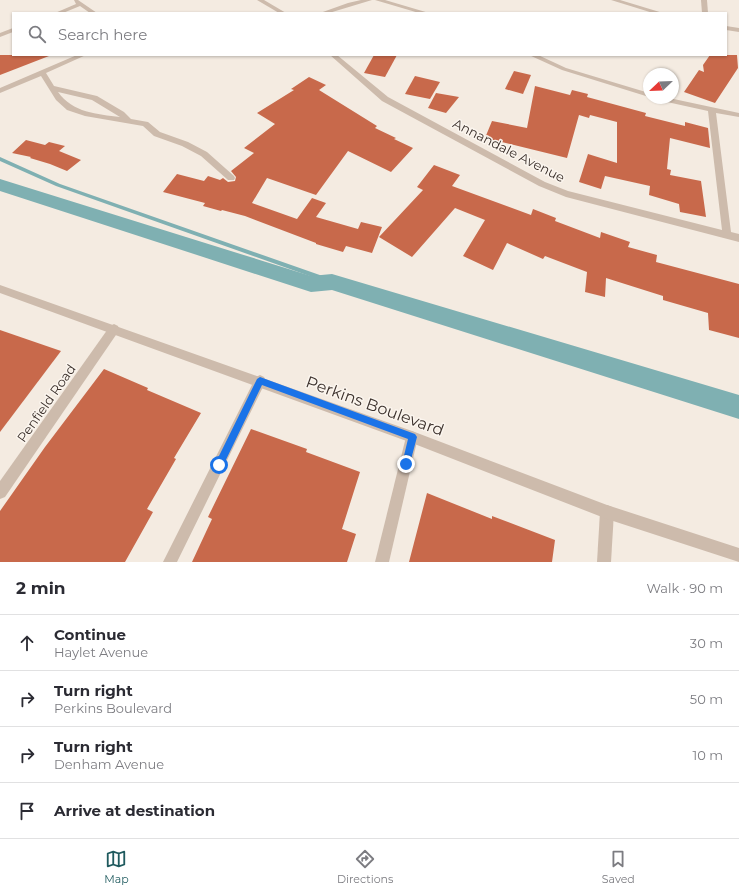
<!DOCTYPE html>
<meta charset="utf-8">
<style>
:root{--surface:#fff;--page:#f2f2f3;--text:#2b2b33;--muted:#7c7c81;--line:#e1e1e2;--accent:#1f5a5e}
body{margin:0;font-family:Montserrat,sans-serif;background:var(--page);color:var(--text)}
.compass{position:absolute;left:643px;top:68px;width:36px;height:36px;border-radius:50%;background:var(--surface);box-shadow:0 1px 3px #0004;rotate:247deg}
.stop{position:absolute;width:12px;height:12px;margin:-9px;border:3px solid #1a73e8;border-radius:50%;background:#fff}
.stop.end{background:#1a73e8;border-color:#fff;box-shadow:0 1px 4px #0008}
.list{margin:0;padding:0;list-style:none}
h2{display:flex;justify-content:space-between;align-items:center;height:52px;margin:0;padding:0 16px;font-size:17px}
h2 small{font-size:13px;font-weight:400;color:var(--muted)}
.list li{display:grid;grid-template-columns:26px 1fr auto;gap:12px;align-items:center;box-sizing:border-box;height:56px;padding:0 16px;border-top:1px solid var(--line)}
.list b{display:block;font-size:15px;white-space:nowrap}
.list p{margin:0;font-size:13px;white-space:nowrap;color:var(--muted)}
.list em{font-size:13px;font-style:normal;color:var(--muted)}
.icon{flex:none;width:22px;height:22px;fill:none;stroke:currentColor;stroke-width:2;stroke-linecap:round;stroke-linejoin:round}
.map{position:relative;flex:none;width:739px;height:562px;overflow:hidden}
.search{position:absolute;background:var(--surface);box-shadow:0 1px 3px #0004;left:12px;right:12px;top:12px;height:44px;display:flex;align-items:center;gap:10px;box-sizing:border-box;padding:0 14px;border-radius:0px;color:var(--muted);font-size:15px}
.sheet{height:276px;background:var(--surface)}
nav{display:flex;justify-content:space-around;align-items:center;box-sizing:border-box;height:56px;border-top:1px solid var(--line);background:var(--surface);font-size:11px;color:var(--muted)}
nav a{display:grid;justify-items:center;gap:2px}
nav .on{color:var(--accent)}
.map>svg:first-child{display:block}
</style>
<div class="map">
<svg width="739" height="562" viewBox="0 0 739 562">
<rect width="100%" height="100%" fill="#f4ebe1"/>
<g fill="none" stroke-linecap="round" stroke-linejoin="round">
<path fill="#7fb0b2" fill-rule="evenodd" d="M0,157l60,27 274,96 1,2 -1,2h-2l-276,-98 -56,-25z"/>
<path fill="#7fb0b2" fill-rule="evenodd" d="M0,179l311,97 21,-2 407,121v24l-407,-129 -21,2 -311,-101z"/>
</g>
<g fill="#c8694b">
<path d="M0,55h48l1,1 -49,19z"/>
<path d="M374,55h23l-12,22 -21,-4z"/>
<path d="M710,55h27l1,13 -23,35 -31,-11 15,-22 5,2 -1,-7z"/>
<path d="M514,71l17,4 -8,19 -18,-5z"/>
<path d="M415,76l25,6 -10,17 -25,-5z"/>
<path d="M309,77l17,8 -7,5 58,36 -2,2 21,10 -2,1 19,9 -22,24 -43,-21 -32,44 -49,-17 -15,25 45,16 15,-21 14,5 -10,14 42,12 3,-7 21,5 -10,26 -26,-7 -3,6 -27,-8v-1l-71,-27 -23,-6 -1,1 -18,-5 2,-3 -42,-11 14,-18 27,7 4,-5 12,4 3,-2 5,4 7,-1 1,-4 -5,-6 23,-18 -10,-5 31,-24 -18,-11 37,-23 -3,-1z"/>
<path d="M535,86l35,9 2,-5 16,4 -1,3 59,16 -1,3 40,10v-4l23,6 2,20 -40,-10 -3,31 4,1 -1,5 31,6 5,36 -26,-5 -1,-8 -30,-9 1,-9 -45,-10 -4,13 -22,-7 9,-28 29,9v-41l-27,-7 -1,3 -10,-3 -12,43 -82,-20 7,-17 35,7z"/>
<path d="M436,93l23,4 -13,16 -18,-5z"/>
<path d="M26,140l19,5 4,-3 16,4 -6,5 22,9 -14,11 -17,-7 -20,-6 1,-1 -19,-4z"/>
<path d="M434,165l26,10 -8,11 79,29 2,-6 23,9 -1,3 45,17 1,-6 29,10 -2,5 29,8 -1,7 83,22v54l-30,-8 -1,-17 -45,-13v-4l-57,-18 -1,19 -20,-5 2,-20 -42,-16 -2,3 -36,-16 -14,27 -30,-14 22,-36 -30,-12 -43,49 -33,-20 44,-47 -6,-3z"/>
<path d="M0,330l61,21 -61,81z"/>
<path d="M104,369l44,19 -1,2 54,23 -27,45 2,1 -29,50 6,3 -28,50h-125v-51l45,-64z"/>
<path d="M251,429l56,20 -1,3 54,20 -18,57 14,5 -9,28h-155l20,-43 -4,-2z"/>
<path d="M427,493l65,26v-3l63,24 -3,22h-143z"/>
</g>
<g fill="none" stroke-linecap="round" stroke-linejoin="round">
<g fill="#cdbbac" fill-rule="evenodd">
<path d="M74,0h4l19,13h-7l-10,-7 -17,7h-8l21,-9z"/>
<path d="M257,0h7l22,13h-7z"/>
<path d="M361,0h11l-43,13h-9l28,-10z"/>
<path d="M375,0h10l44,13h-10z"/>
<path d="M611,0h9l43,13h-10z"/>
<path d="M701,0h6l1,13h-6z"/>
<path d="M726,26l13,2v4l-13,-2z"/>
<path d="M13,28v4l-13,5v-4z"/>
<path d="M77,55h9l-40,18 8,13 43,10 27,16 7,7 17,3 12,10 28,10 19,10 27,24 1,2 -1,2h-6l-27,-24 -19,-10 -28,-10 -11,-10 -58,-10 -18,-6 -11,-10 -15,-24 -41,17v-5zM58,92l34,8 28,17c-23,-3 -47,-4 -62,-25z"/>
<path d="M330,55h7l51,42 157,85 23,9 154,39 -14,-119 -50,-11 -4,-2h15l70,15v4l-23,-4 15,119 8,2v8l-173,-45 -27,-11 -157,-85z"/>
<path d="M529,55h9l28,13 83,25v4l-87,-27z"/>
<path d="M114,324l4,2 1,3 -1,3 -113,165 -5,2v-18l110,-155z"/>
<path d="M260,375l4,2 2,4 -2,4 -87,177h-14l93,-185z"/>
<path d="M412,431l4,2 2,4 -29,125h-14l31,-125 2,-4z"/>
<path d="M607,505l5,2 2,5 -3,50h-14l3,-50 2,-5z"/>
</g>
<path fill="#cdbbac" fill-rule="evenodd" d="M0,285l412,146 195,74 132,43v14l-132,-43 -195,-76 -412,-150z"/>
</g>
<path fill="#1a73e8" d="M260,377l155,57 2,3 -8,30 -3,2 -3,-2 -1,-3 6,-25 -146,-54 -40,83 -3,1 -3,-1 -2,-3 2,-3 41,-83z"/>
<g text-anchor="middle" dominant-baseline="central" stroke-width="3" stroke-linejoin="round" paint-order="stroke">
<g font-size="13" fill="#3b302b" stroke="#fbf5ee">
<text transform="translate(509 150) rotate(27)">Annandale Avenue</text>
<text transform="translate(46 403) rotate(-55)">Penfield Road</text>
</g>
<g font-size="16" fill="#3b302b" stroke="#fbf5ee">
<text transform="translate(375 406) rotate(20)">Perkins Boulevard</text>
</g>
</g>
</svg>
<svg class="compass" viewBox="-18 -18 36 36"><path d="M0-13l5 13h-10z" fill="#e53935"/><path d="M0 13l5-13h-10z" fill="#7c7c81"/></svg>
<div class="stop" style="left:219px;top:465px"></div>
<div class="stop end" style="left:406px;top:464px"></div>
<div class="search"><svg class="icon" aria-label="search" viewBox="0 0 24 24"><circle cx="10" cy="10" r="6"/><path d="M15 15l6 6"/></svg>Search here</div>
</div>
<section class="sheet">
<h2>2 min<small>Walk · 90 m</small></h2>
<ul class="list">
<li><svg class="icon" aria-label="ahead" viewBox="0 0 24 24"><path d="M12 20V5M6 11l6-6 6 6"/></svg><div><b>Continue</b><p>Haylet Avenue</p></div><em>30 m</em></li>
<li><svg class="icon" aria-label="right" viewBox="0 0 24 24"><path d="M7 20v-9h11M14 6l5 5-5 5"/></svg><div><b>Turn right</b><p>Perkins Boulevard</p></div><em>50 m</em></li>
<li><svg class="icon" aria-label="right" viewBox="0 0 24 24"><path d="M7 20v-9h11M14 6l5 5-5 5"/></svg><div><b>Turn right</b><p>Denham Avenue</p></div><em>10 m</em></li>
<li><svg class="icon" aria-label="arrive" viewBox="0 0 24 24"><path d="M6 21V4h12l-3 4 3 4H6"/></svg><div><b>Arrive at destination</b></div></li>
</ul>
</section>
<nav>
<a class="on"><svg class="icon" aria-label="map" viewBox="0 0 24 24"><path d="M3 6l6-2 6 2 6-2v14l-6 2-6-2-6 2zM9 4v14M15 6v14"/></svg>Map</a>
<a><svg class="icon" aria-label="directions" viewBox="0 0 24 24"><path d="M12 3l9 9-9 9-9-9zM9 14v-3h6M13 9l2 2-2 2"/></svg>Directions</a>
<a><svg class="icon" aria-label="saved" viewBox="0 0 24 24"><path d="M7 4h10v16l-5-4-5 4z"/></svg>Saved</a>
</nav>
